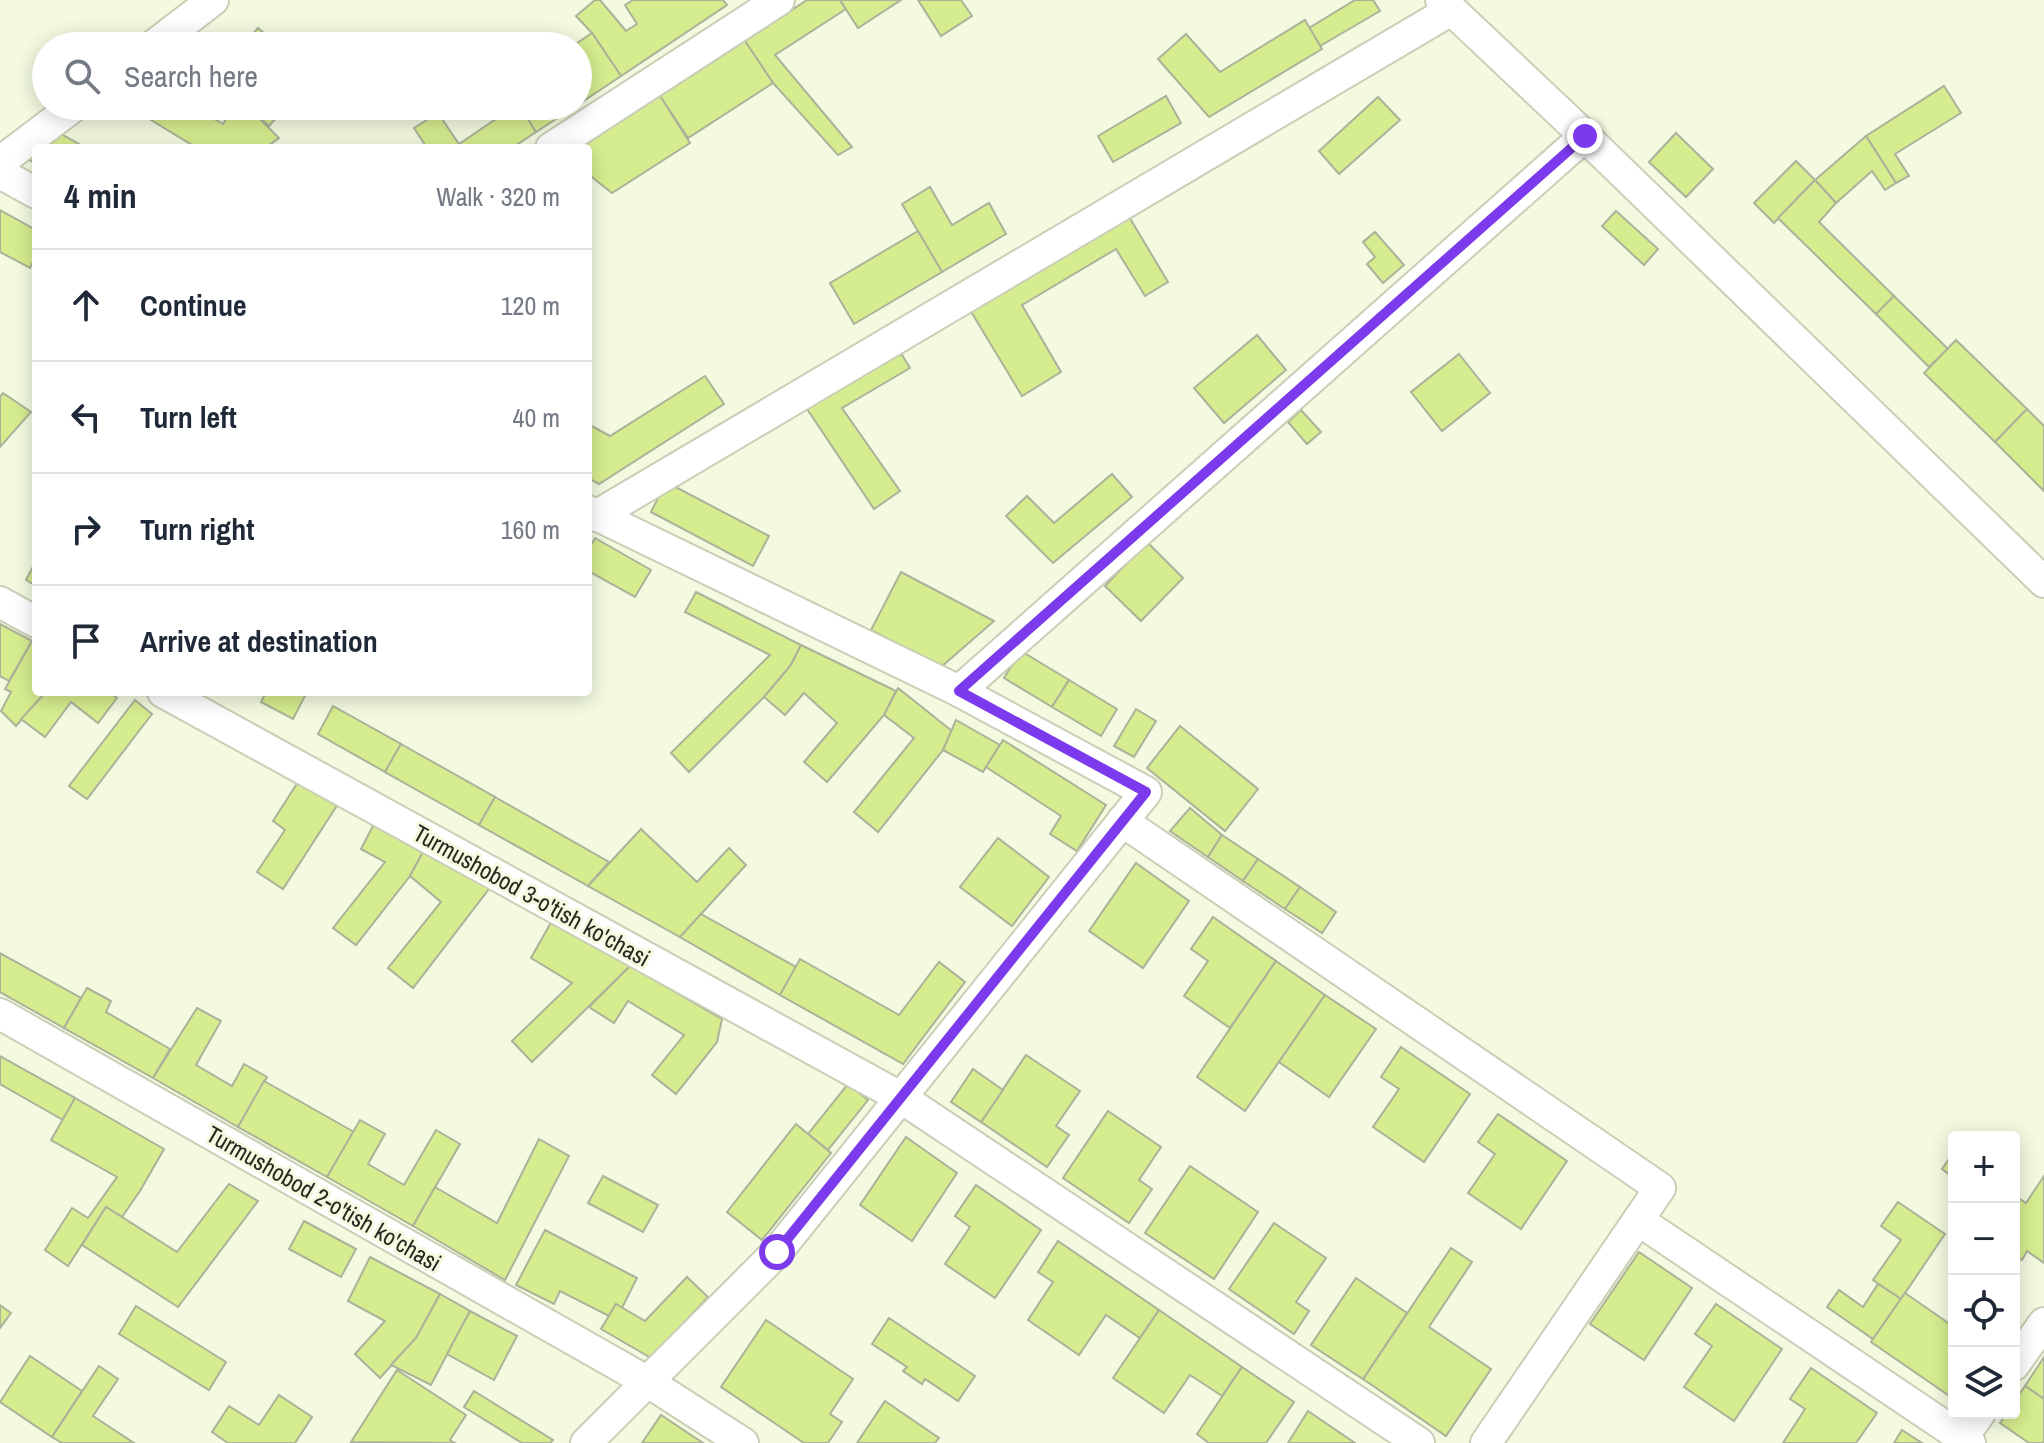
<!DOCTYPE html>
<meta charset="utf-8">
<style>
:root{--surface:#fff;--page:#f6f6f7;--text:#1f2937;--muted:#747a83;--line:#e0e1e3}
body{margin:0;font-family:"Archivo Narrow",sans-serif;background:var(--page);color:var(--text)}
.controls{position:absolute;right:24px;bottom:24px;display:grid;overflow:hidden;border-radius:8px;box-shadow:0 4px 20px #0003}
.controls button{width:72px;height:72px;display:grid;place-items:center;padding:0;border:0;border-bottom:2px solid var(--line);background:var(--surface);color:var(--text);font:40px sans-serif}
.stop{position:absolute;width:24px;height:24px;margin:-18px;border:6px solid #7c3aed;border-radius:50%;background:#fff}
.stop.end{background:#7c3aed;border-color:#fff;box-shadow:0 2px 8px #0008}
.list{margin:0;padding:0;list-style:none}
h2{display:flex;justify-content:space-between;align-items:center;height:104px;margin:0;padding:0 32px;font-size:34px}
h2 small{font-size:26px;font-weight:400;color:var(--muted)}
.list li{display:grid;grid-template-columns:52px 1fr auto;gap:24px;align-items:center;box-sizing:border-box;height:112px;padding:0 32px;border-top:2px solid var(--line)}
.list b{display:block;font-size:30px;white-space:nowrap}
.list em{font-size:26px;font-style:normal;color:var(--muted)}
.icon{flex:none;width:44px;height:44px;fill:none;stroke:currentColor;stroke-width:2;stroke-linecap:round;stroke-linejoin:round}
.map{position:relative;flex:none;width:2044px;height:1443px;overflow:hidden}
.search{position:absolute;background:var(--surface);box-shadow:0 4px 20px #0003;left:32px;top:32px;width:560px;height:88px;display:flex;align-items:center;gap:20px;box-sizing:border-box;padding:0 28px;border-radius:44px;color:var(--muted);font-size:30px}
.panel{position:absolute;background:var(--surface);box-shadow:0 4px 20px #0003;left:32px;top:144px;width:560px;height:552px;border-radius:8px}
.map>svg:first-child{display:block}
</style>
<div class="map">
<svg width="2044" height="1443" viewBox="0 0 2044 1443">
<rect width="100%" height="100%" fill="#f3fae0"/>
<g fill="#d6ed8f" stroke="#abb299" stroke-width="2">
<path d="M595,0h5l26,31 11,-7 -12,-19 8,-5h90l4,5 -106,71 -29,-43 -16,-17z"/>
<path d="M807,0h33l6,9 -71,46 77,92 -14,8 -65,-72 -28,-42z"/>
<path d="M840,0h61l-43,28z"/>
<path d="M918,0h43l11,16 -31,20z"/>
<path d="M1355,0h18l7,11 -60,35 -11,-18z"/>
<path d="M1305,20l17,29 -113,68 -51,-58 28,-25 34,38z"/>
<path d="M258,28l21,18h-37z"/>
<path d="M592,33l29,43 -39,26 -4,-6v-50h-5z"/>
<path d="M745,41l28,42 -85,55 -28,-42z"/>
<path d="M1944,86l17,27 -66,41 14,22 -13,7 -30,-47z"/>
<path d="M660,96l30,47 -78,50 -19,-15 -5,-7v-23h-8z"/>
<path d="M1166,96l15,27 -68,39 -15,-26z"/>
<path d="M1378,97l22,23 -61,54 -20,-23z"/>
<path d="M128,106h64l31,18 11,-18h13l32,32 -14,10h-68z"/>
<path d="M247,106h40l-18,20z"/>
<path d="M515,106h5l16,26 -24,16h-85l-13,-20 24,-15 21,31z"/>
<path d="M520,106h36l6,9 -26,17z"/>
<path d="M47,126l39,22h-50v15l-7,-3z"/>
<path d="M1676,133l37,36 -27,28 -37,-35z"/>
<path d="M1866,136l30,47 -11,7 -13,-19 -36,32 -21,-23z"/>
<path d="M1796,161l19,19 -41,43 -20,-20z"/>
<path d="M1815,180l21,23 -17,19 75,74 -18,18 -98,-96z"/>
<path d="M930,187l22,38 37,-22 17,31 -64,38 -40,-68z"/>
<path d="M1122,205l46,77 -23,14 -29,-47 -94,56 39,67 -39,24 -58,-96z"/>
<path d="M0,210l36,20v26l-6,12 -30,-16z"/>
<path d="M1616,211l42,38 -14,16 -42,-39z"/>
<path d="M918,231l24,41 -88,52 -24,-41z"/>
<path d="M1375,232l29,33 -21,18 -16,-19 8,-7 -12,-15z"/>
<path d="M1894,296l54,53 -19,18 -53,-53z"/>
<path d="M1257,335l29,35 -62,53 -30,-35z"/>
<path d="M893,340l17,28 -68,40 58,83 -26,18 -75,-112z"/>
<path d="M1956,340l71,69 -32,33 -71,-69z"/>
<path d="M1459,354l31,39 -48,38 -31,-39z"/>
<path d="M705,376l19,28 -125,80 -11,-6v-54l22,12z"/>
<path d="M3,393l28,19 -31,35v-50z"/>
<path d="M2027,409l17,17v65l-49,-49z"/>
<path d="M1301,410l20,22 -14,12 -19,-22z"/>
<path d="M1112,474l20,23 -79,66 -47,-47 21,-20 27,27z"/>
<path d="M666,482l103,54 -16,30 -102,-54z"/>
<path d="M595,538l56,32 -16,27 -47,-26v-21z"/>
<path d="M1147,542l36,36 -42,43 -36,-35z"/>
<path d="M36,561v25l-10,-6z"/>
<path d="M901,572l93,49 -53,46 -70,-37z"/>
<path d="M696,592l105,53 -10,20 -27,32 -75,75 -18,-19 99,-98 -85,-43z"/>
<path d="M0,624l32,17 -23,40 -9,-5z"/>
<path d="M32,641l4,2v49h10l-30,34 -15,-15 10,-19 -6,-3z"/>
<path d="M801,645l95,46 -12,24 -57,67 -23,-20 33,-39 -33,-30 -19,22 -21,-18 27,-32z"/>
<path d="M1021,651l48,29 -17,27 -48,-29z"/>
<path d="M1069,680l48,29 -16,27 -49,-29z"/>
<path d="M898,688l54,43 -9,19 -65,82 -24,-20 60,-74 -30,-23z"/>
<path d="M46,692h63l8,6 -19,25 -27,-21 -26,35 -24,-18z"/>
<path d="M266,692h41l-14,27 -32,-17z"/>
<path d="M135,700l17,14 -65,85 -18,-13z"/>
<path d="M333,706l68,38 -16,28 -67,-38z"/>
<path d="M1136,709l20,12 -22,36 -20,-11z"/>
<path d="M956,720l44,25 -17,27 -40,-22z"/>
<path d="M1180,726l78,63 -33,42 -78,-63z"/>
<path d="M1003,740l103,65 -29,46 -27,-17 11,-18 -75,-49z"/>
<path d="M401,744l94,53 -16,28 -94,-53z"/>
<path d="M300,779l38,25 -55,85 -26,-17 28,-42 -12,-9z"/>
<path d="M495,797l114,65 -21,24 -109,-61z"/>
<path d="M1190,808l32,27 -14,22 -38,-26z"/>
<path d="M376,820l49,28 -15,28 -54,69 -23,-17 52,-66 -24,-13z"/>
<path d="M641,829l56,53 32,-34 17,17 -66,72 -92,-51z"/>
<path d="M1222,835l36,24 -15,22 -35,-24z"/>
<path d="M998,838l51,39 -37,49 -52,-39z"/>
<path d="M425,848l67,37 -79,103 -25,-20 53,-66 -31,-26z"/>
<path d="M1258,859l42,28 -15,22 -42,-28z"/>
<path d="M1136,863l53,38 -46,67 -54,-37z"/>
<path d="M1300,887l36,25 -14,21 -37,-24z"/>
<path d="M701,914l95,53 -16,28 -100,-58z"/>
<path d="M1213,917l63,44 -46,67 -46,-32 24,-35 -17,-12z"/>
<path d="M553,919l77,47 -98,96 -20,-21 60,-58 -41,-25z"/>
<path d="M0,953l81,45 -17,30 -64,-36z"/>
<path d="M800,959l99,56 40,-53 26,20 -62,82 -123,-69z"/>
<path d="M1276,961l49,34 -80,116 -48,-34z"/>
<path d="M630,966l92,53 -5,23 -41,52 -24,-19 32,-40 -56,-34 -14,22 -25,-16z"/>
<path d="M87,988l24,13 -5,11 64,37 -17,29 -89,-50z"/>
<path d="M1325,995l51,34 -47,68 -50,-35z"/>
<path d="M197,1008l24,13 -25,44 36,21 12,-22 23,13 -29,50 -85,-49z"/>
<path d="M1401,1047l69,47 -46,68 -51,-35 26,-38 -18,-12z"/>
<path d="M1026,1055l54,36 -24,35 13,9 -22,32 -66,-45z"/>
<path d="M0,1056l75,42 -12,22 -63,-36z"/>
<path d="M973,1069l30,21 -22,32 -30,-20z"/>
<path d="M264,1081l90,51 -27,45 -89,-50z"/>
<path d="M848,1084l20,16 -40,50 -20,-16z"/>
<path d="M75,1098l89,51 -24,42 -18,26 -16,-10 -38,59 -23,-16 27,-42 16,10 29,-41 -66,-37z"/>
<path d="M1108,1111l53,36 -22,33 13,9 -23,34 -66,-45z"/>
<path d="M1498,1114l69,47 -46,68 -53,-36 27,-39 -17,-12z"/>
<path d="M360,1120l25,14 -17,30 36,21 32,-55 24,14 -47,82 -86,-49z"/>
<path d="M796,1124l35,29 -69,87 -35,-28z"/>
<path d="M906,1137l51,36 -45,68 -52,-36z"/>
<path d="M539,1139l30,17 -64,124 -92,-54 22,-39 62,36z"/>
<path d="M1953,1153l1,1v24l-12,-9z"/>
<path d="M1190,1166l68,46 -44,67 -69,-46z"/>
<path d="M603,1176l55,29 -15,27 -55,-29z"/>
<path d="M2044,1176v87l-17,-12 -5,9 -8,-6v-59l12,8z"/>
<path d="M229,1184l29,17 -80,106 -96,-62 24,-38 71,45z"/>
<path d="M976,1185l65,45 -46,68 -50,-34 25,-37 -15,-11z"/>
<path d="M1898,1202l47,32 -44,65 -28,-19 28,-40 -20,-14z"/>
<path d="M304,1221l52,28 -15,28 -52,-28z"/>
<path d="M1274,1223l52,35 -30,44 13,9 -15,23 -65,-45z"/>
<path d="M545,1230l92,48 -15,30 -6,-4 -7,12 -49,-25 -6,13 -38,-19z"/>
<path d="M1058,1241l101,69 -19,28 -34,-23 -27,40 -51,-35 25,-38 -15,-10z"/>
<path d="M1451,1248l21,14 -43,65 62,42 -45,67 -83,-57z"/>
<path d="M1639,1252l53,36 -48,72 -54,-36z"/>
<path d="M370,1257l70,37 -24,44 -36,40 -25,-24 30,-33 -37,-20z"/>
<path d="M687,1277l21,20 -57,61 -50,-29 15,-25 29,17z"/>
<path d="M1356,1278l51,35 -44,66 -52,-34z"/>
<path d="M1878,1284l23,15 -28,40 -46,-32 12,-17 24,17z"/>
<path d="M1905,1293l49,34v72l-83,-57z"/>
<path d="M440,1294l30,17 -39,74 -40,-20 25,-27z"/>
<path d="M1716,1304l66,45 -48,72 -50,-34 28,-41 -17,-12z"/>
<path d="M0,1305l11,8 -11,15z"/>
<path d="M136,1306l90,56 -17,28 -90,-56z"/>
<path d="M1159,1310l83,57 -20,29 -32,-21 -26,38 -51,-35z"/>
<path d="M470,1311l47,25 -23,44 -47,-26z"/>
<path d="M889,1318l86,58 -17,25 -33,-22 -3,5 -19,-13 4,-4 -35,-23z"/>
<path d="M766,1320l87,59 -23,35 12,8 -14,21h-24l-83,-56z"/>
<path d="M30,1356l52,35 -30,46 -52,-35z"/>
<path d="M2044,1357v42l-19,-13z"/>
<path d="M99,1366l19,13 -25,37 41,27h-72l-10,-6z"/>
<path d="M1242,1367l52,35 -28,41h-57l-12,-9z"/>
<path d="M1811,1368l66,45 -21,30h-73l22,-34 -15,-10z"/>
<path d="M397,1370l69,45 -16,25 5,3 -104,-1z"/>
<path d="M2025,1386l19,13v44h-15l-29,-20 7,-10h7v-11z"/>
<path d="M474,1391l79,49 -3,3h-28l-58,-36z"/>
<path d="M279,1395l33,22 -17,26h-67l-16,-11 17,-26 30,19z"/>
<path d="M885,1401l54,37 -4,5h-78z"/>
<path d="M1308,1411l47,32h-67z"/>
<path d="M661,1415l42,28h-61z"/>
<path d="M1902,1430l20,13h-28z"/>
</g>
<g fill="none" stroke-linecap="round" stroke-linejoin="round">
<defs>
<g id="minor">
<path d="M1441,0l123,116 480,466"/>
<path d="M153,46l60,-46"/>
<path d="M551,148l228,-148"/>
<path d="M0,162l74,-56"/>
<path d="M0,173l36,20"/>
<path d="M596,516l855,-506"/>
<path d="M0,602l36,20"/>
<path d="M959,691l626,-555"/>
<path d="M163,692l737,405 519,346"/>
<path d="M1122,821l538,367 -174,255"/>
<path d="M0,1014l648,368 95,61"/>
<path d="M1638,1220l332,223"/>
<path d="M2014,1365l30,-42"/>
<path d="M1962,1438l18,-25"/>
<path d="M586,1443l191,-191 369,-460 -187,-101 -371,-180"/>
</g>
</defs>
<use href="#minor" stroke="#c8cfb6" stroke-width="34"/>
<use href="#minor" stroke="#fff" stroke-width="30"/>
</g>
<g fill="none" stroke-linecap="round" stroke-linejoin="round">
<path stroke="#7c3aed" stroke-width="10" d="M777,1252l369,-460 -187,-101 626,-555"/>
</g>
<g text-anchor="middle" dominant-baseline="central" stroke-width="6" stroke-linejoin="round" paint-order="stroke">
<g font-size="24" fill="#272a20" stroke="#f3fae0">
<text transform="translate(532 895) rotate(29)">Turmushobod 3-o'tish ko'chasi</text>
<text transform="translate(324 1198) rotate(30)">Turmushobod 2-o'tish ko'chasi</text>
</g>
</g>
</svg>
<div class="controls">
<button>+</button>
<button>−</button>
<button><svg class="icon" aria-label="locate" viewBox="0 0 24 24"><circle cx="12" cy="12" r="6"/><path d="M12 2v4M12 18v4M2 12h4M18 12h4"/></svg></button>
<button><svg class="icon" aria-label="layers" viewBox="0 0 24 24"><path d="M12 4l9 5-9 5-9-5zM3 14l9 5 9-5"/></svg></button>
</div>
<div class="stop" style="left:777px;top:1252px"></div>
<div class="stop end" style="left:1585px;top:136px"></div>
<div class="search"><svg class="icon" aria-label="search" viewBox="0 0 24 24"><circle cx="10" cy="10" r="6"/><path d="M15 15l6 6"/></svg>Search here</div>
<section class="panel">
<h2>4 min<small>Walk · 320 m</small></h2>
<ul class="list">
<li><svg class="icon" aria-label="ahead" viewBox="0 0 24 24"><path d="M12 20V5M6 11l6-6 6 6"/></svg><div><b>Continue</b></div><em>120 m</em></li>
<li><svg class="icon" aria-label="left" viewBox="0 0 24 24"><path d="M17 20v-9H6M10 6l-5 5 5 5"/></svg><div><b>Turn left</b></div><em>40 m</em></li>
<li><svg class="icon" aria-label="right" viewBox="0 0 24 24"><path d="M7 20v-9h11M14 6l5 5-5 5"/></svg><div><b>Turn right</b></div><em>160 m</em></li>
<li><svg class="icon" aria-label="arrive" viewBox="0 0 24 24"><path d="M6 21V4h12l-3 4 3 4H6"/></svg><div><b>Arrive at destination</b></div></li>
</ul>
</section>
</div>
